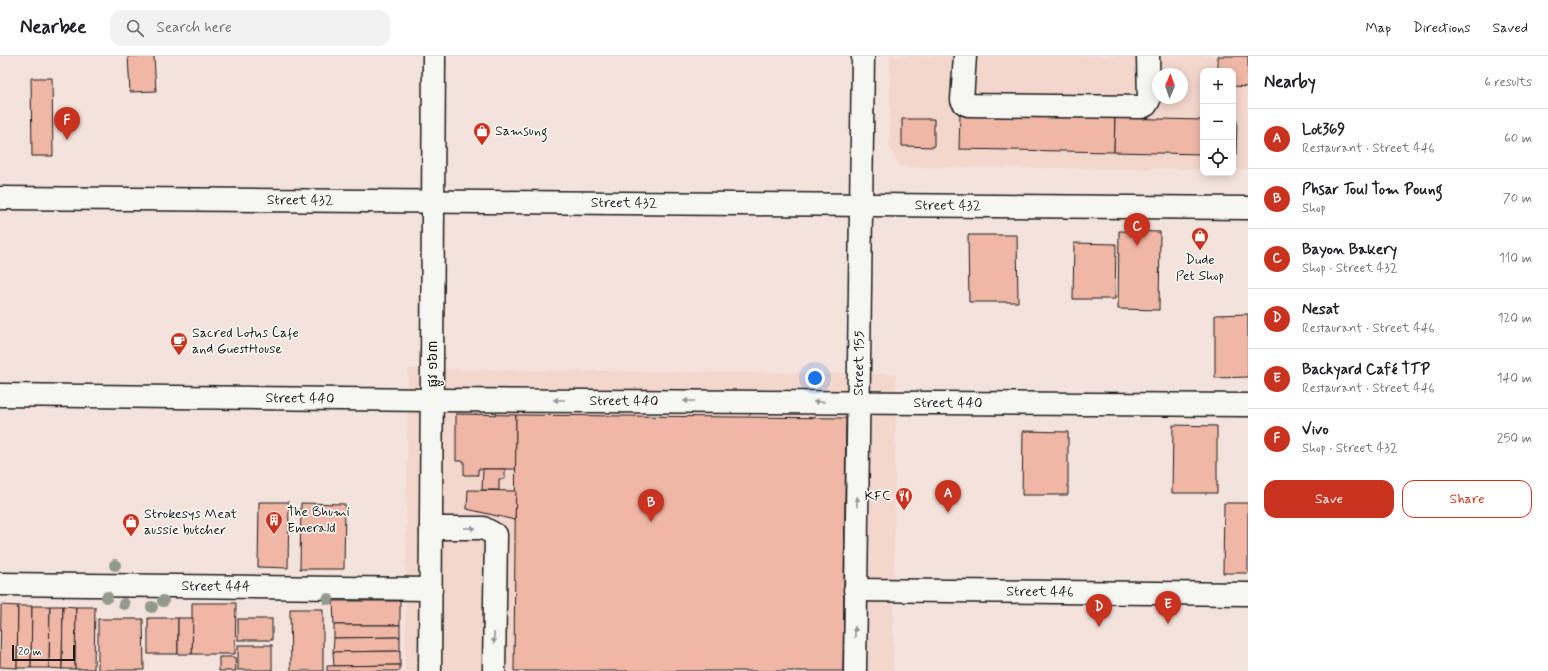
<!DOCTYPE html>
<meta charset="utf-8">
<style>
:root{--surface:#fff;--page:#f2f2f2;--text:#202124;--muted:#757577;--line:#e0e0e0;--accent:#c8321e}
body{margin:0;font-family:Mynerve,"Noto Sans Khmer",sans-serif;background:var(--page);color:var(--text)}
.controls{position:absolute;right:12px;top:12px;display:grid;overflow:hidden;border-radius:8px;box-shadow:0 2px 10px #0003}
.controls button{width:36px;height:36px;display:grid;place-items:center;padding:0;border:0;border-bottom:1px solid var(--line);background:var(--surface);color:var(--text);font:20px sans-serif}
.compass{position:absolute;left:1152px;top:12px;width:36px;height:36px;border-radius:50%;background:var(--surface);box-shadow:0 2px 10px #0003;rotate:2deg}
.scale{position:absolute;left:12px;bottom:10px;width:63px;box-sizing:border-box;padding-left:4px;border:2px solid #1c1c1c;border-top:0;font-size:11px;line-height:14px;white-space:nowrap;color:#1c1c1c;-webkit-text-stroke:3px #f6f6f2;paint-order:stroke}
.you{position:absolute;left:815px;top:322px;width:14px;height:14px;margin:-10px;border:3px solid #fff;border-radius:50%;background:#1a73e8;box-shadow:0 0 0 6px #1a73e833}
.badge{display:grid;place-items:center;width:26px;height:26px;border-radius:50%;background:var(--accent);color:#fff;font-size:13px;font-weight:700}
.pin{position:absolute;translate:-50% -33px;filter:drop-shadow(0 1px 2px #0008)}
.pin::after{content:'';position:absolute;top:21px;width:14px;height:12px;background:inherit;clip-path:polygon(0 0,100% 0,50% 100%)}
.list{margin:0;padding:0;list-style:none}
h2{display:flex;justify-content:space-between;align-items:center;height:52px;margin:0;padding:0 16px;font-size:17px}
h2 small{font-size:13px;font-weight:400;color:var(--muted)}
.list li{display:grid;grid-template-columns:26px 1fr auto;gap:12px;align-items:center;box-sizing:border-box;height:60px;padding:0 16px;border-top:1px solid var(--line)}
.list b{display:block;font-size:15px;white-space:nowrap}
.list p{margin:0;font-size:13px;white-space:nowrap;color:var(--muted)}
.list em{font-size:13px;font-style:normal;color:var(--muted)}
.actions{display:flex;gap:8px;padding:12px 16px}
.actions a{flex:1;padding:9px 0;border:1px solid var(--accent);border-radius:12px;text-align:center;font-size:14px;color:var(--accent)}
.actions .main{background:var(--accent);color:#fff}
.icon{flex:none;width:22px;height:22px;fill:none;stroke:currentColor;stroke-width:2;stroke-linecap:round;stroke-linejoin:round}
.map{position:relative;flex:none;width:1248px;height:615px;overflow:hidden}
header{display:flex;align-items:center;gap:24px;box-sizing:border-box;height:56px;padding:0 20px;background:var(--surface);border-bottom:1px solid var(--line)}
header strong{font-size:19px}
nav{display:flex;gap:22px;margin-inline-start:auto;font-size:14px}
.search{width:280px;height:36px;background:var(--page);display:flex;align-items:center;gap:10px;box-sizing:border-box;padding:0 14px;border-radius:12px;color:var(--muted);font-size:15px}
main{display:flex}
aside{flex:1;background:var(--surface)}
.map>svg:first-child{display:block}
</style>
<header>
<strong>Nearbee</strong>
<div class="search"><svg class="icon" aria-label="search" viewBox="0 0 24 24"><circle cx="10" cy="10" r="6"/><path d="M15 15l6 6"/></svg>Search here</div>
<nav><a>Map</a><a>Directions</a><a>Saved</a></nav>
</header>
<main>
<div class="map">
<svg width="1248" height="615" viewBox="0 0 1248 615">
<rect width="100%" height="100%" fill="#f4e3dc"/>
<filter id="ink" filterUnits="userSpaceOnUse"><feTurbulence type="fractalNoise" baseFrequency=".025" numOctaves="2"/><feDisplacementMap in="SourceGraphic" scale="8" xChannelSelector="R" yChannelSelector="G"/><feConvolveMatrix kernelMatrix="1 2 1 2 8 2 1 2 1" color-interpolation-filters="sRGB"/></filter>
<g filter="url(#ink)">
<g fill="#f3d6cc" fill-rule="evenodd">
<path d="M890,0h358v114l-15,-1v-98h-30v98l-303,-2 -10,-20zM1158,18h24v24h-24z"/>
<path d="M408,313l488,5 -3,297h-488z"/>
</g>
<g fill="#f0b7a7" stroke="#1c1c1c">
<path d="M128,0h26l2,35 -26,1z"/>
<path d="M1218,0h30v31l-15,-1v-15h-15z"/>
<path d="M31,22h21l1,78h-21z"/>
<path d="M960,58l155,4 -1,34 -155,-3z"/>
<path d="M1115,62l88,2v34l-89,-2z"/>
<path d="M902,63h32v28l-32,-1z"/>
<path d="M1233,65h4l-1,34h-3z"/>
<path d="M1119,175l41,1 -1,78 -41,-1z"/>
<path d="M968,179h49l1,67h-49z"/>
<path d="M1074,187l42,1 -1,55h-42z"/>
<path d="M1248,258v63l-33,1v-63z"/>
<path d="M456,358l60,1v54h-38v6h-14v-14h-8z"/>
<path d="M516,359l330,3 -3,253h-329z"/>
<path d="M1173,369l44,1v67h-45z"/>
<path d="M1023,375l45,1v63h-46z"/>
<path d="M483,413h22v10h-6v11h-17z"/>
<path d="M468,434l48,1 -1,29 -48,-11z"/>
<path d="M259,446h30l-1,66 -30,-1z"/>
<path d="M301,447l44,1 -1,65h-44z"/>
<path d="M1224,447h24v70h-25z"/>
<path d="M333,545h67v24h-66z"/>
<path d="M192,547h44l-1,51h-43z"/>
<path d="M1,549l17,1 -1,62 -17,-1z"/>
<path d="M18,550h14l-1,62h-14z"/>
<path d="M32,550h18l-1,62h-18z"/>
<path d="M50,550h13l-1,63 -13,-1z"/>
<path d="M63,550l13,1 -1,62h-13z"/>
<path d="M76,551h19l-1,62h-19z"/>
<path d="M290,553h33v62h-32z"/>
<rect x="148" y="562" width="30" height="36"/>
<path d="M178,562h15l-1,36h-14z"/>
<path d="M98,563h45l1,51h-46z"/>
<rect x="238" y="563" width="34" height="21"/>
<path d="M334,569h66v12l-66,1z"/>
<path d="M400,581v14l-67,1 1,-14z"/>
<rect x="238" y="589" width="34" height="25"/>
<path d="M400,595v14l-66,1 -1,-14z"/>
<path d="M219,601h16l1,14h-17z"/>
<path d="M400,609v6h-73v-5z"/>
</g>
<g fill="none" stroke-linecap="round" stroke-linejoin="round">
<defs>
<g id="minor">
<path d="M965,0l-3,44 2,3 4,2 174,2 4,-2 3,-5 -1,-44"/>
<path id="s1" d="M0,142l1248,10"/>
<path id="s2" d="M0,339l432,5 816,5"/>
<path d="M431,472h52l13,7 -2,136"/>
<path id="s3" d="M0,528l431,5"/>
<path id="s4" d="M855,534l393,4"/>
<path d="M430,615l4,-615"/>
<path id="s5" d="M855,615l8,-615"/>
</g>
</defs>
<use href="#minor" stroke="#1c1c1c" stroke-width="25"/>
<use href="#minor" stroke="#f6f6f2" stroke-width="22"/>
</g>
<g fill="#94998e">
<circle cx="115" cy="509" r="6"/>
<circle cx="107" cy="541" r="6"/>
<circle cx="328" cy="543" r="6"/>
<circle cx="163" cy="545" r="6"/>
<circle cx="124" cy="548" r="6"/>
<circle cx="152" cy="551" r="6"/>
</g>
<defs><path id="oneway-solid" d="M-6-.8H1V-3.2L6.5 0L1 3.2V.8H-6Z"/></defs>
<g fill="#949492">
<use href="#oneway-solid" transform="translate(559 344) rotate(-180)"/>
<use href="#oneway-solid" transform="translate(689 345) rotate(-180)"/>
<use href="#oneway-solid" transform="translate(819 346) rotate(-180)"/>
<use href="#oneway-solid" transform="translate(857 446) rotate(-89)"/>
<use href="#oneway-solid" transform="translate(470 472)"/>
<use href="#oneway-solid" transform="translate(855 576) rotate(-89)"/>
<use href="#oneway-solid" transform="translate(494 582) rotate(91)"/>
</g>
</g>
<defs>
<symbol id="shop-pin" viewBox="-11 -11 22 30"><path d="M0 17L-7.5 6A9.5 9.5 0 1 1 7.5 6Z" fill="#c8321e" stroke="#f6f6f2"/><path d="M-5-2.5h2.3a2.7 3.5 0 0 1 5.4 0H5L5.5 6h-11ZM-1.5-2.5h3a1.5 2.3 0 0 0-3 0Z" fill="#fff"/></symbol>
<symbol id="cafe-pin" viewBox="-11 -11 22 30"><path d="M0 17L-7.5 6A9.5 9.5 0 1 1 7.5 6Z" fill="#c8321e" stroke="#f6f6f2"/><path d="M-5.5-4.5H6V0H3Q3 3.5 0 3.5H-2.5Q-5.5 3.5-5.5 0ZM3-3.2v2h1.7v-2ZM-6 4.5H4V6H-6Z" fill="#fff"/></symbol>
<symbol id="restaurant-pin" viewBox="-11 -11 22 30"><path d="M0 17L-7.5 6A9.5 9.5 0 1 1 7.5 6Z" fill="#c8321e" stroke="#f6f6f2"/><path d="M-5-6h1v4h1v-4h1v4h1v-4h1v5L-1.5 .5V6h-2V.5L-5-1ZM5-6V6H3V1.5H1.5Q1.5-4 5-6Z" fill="#fff"/></symbol>
<symbol id="building-pin" viewBox="-11 -11 22 30"><path d="M0 17L-7.5 6A9.5 9.5 0 1 1 7.5 6Z" fill="#c8321e" stroke="#f6f6f2"/><path d="M-4-6H4V6H1V3H-1V6H-4ZM-2.5-4.3h1.7v1.8h-1.7ZM.8-4.3h1.7v1.8H.8ZM-2.5-1h1.7V.8h-1.7ZM.8-1h1.7V.8H.8Z" fill="#fff"/></symbol>
</defs>
<g fill-rule="evenodd">
<use href="#shop-pin" x="472" y="65" width="20" height="27"/>
<use href="#shop-pin" x="1190" y="170" width="20" height="27"/>
<use href="#cafe-pin" x="169" y="275" width="20" height="27"/>
<use href="#restaurant-pin" x="894" y="430" width="20" height="27"/>
<use href="#building-pin" x="264" y="454" width="20" height="27"/>
<use href="#shop-pin" x="121" y="456" width="20" height="27"/>
</g>
<g text-anchor="middle" dominant-baseline="central" stroke-width="3.5" stroke-linejoin="round" paint-order="stroke">
<g font-size="14" fill="#1c1c1c" stroke="#f6f6f2" text-anchor="start">
<text x="495" y="75">Samsung</text>
<text x="1200" y="204" text-anchor="middle">Dude<tspan x="1200" dy="16">Pet Shop</tspan></text>
<text x="192" y="277">Sacred Lotus Cafe<tspan x="192" dy="16">and GuestHouse</tspan></text>
<text x="891" y="440" text-anchor="end">KFC</text>
<text x="287" y="456">The Bhumi<tspan x="287" dy="16">Emerald</tspan></text>
<text x="144" y="458">Strokesys Meat<tspan x="144" dy="16">aussie butcher</tspan></text>
</g>
<g font-size="14" fill="#1c1c1c" stroke="#f6f6f2">
<text stroke="none"><textPath href="#s1" startOffset="300">Street 432</textPath></text>
<text stroke="none"><textPath href="#s1" startOffset="624">Street 432</textPath></text>
<text stroke="none"><textPath href="#s1" startOffset="948">Street 432</textPath></text>
<text stroke="none"><textPath href="#s5" startOffset="308">Street 155</textPath></text>
<text transform="translate(433 308) rotate(-90)">ផ្លូវ ១៦៣</text>
<text stroke="none"><textPath href="#s2" startOffset="300">Street 440</textPath></text>
<text stroke="none"><textPath href="#s2" startOffset="624">Street 440</textPath></text>
<text stroke="none"><textPath href="#s2" startOffset="948">Street 440</textPath></text>
<text stroke="none"><textPath href="#s3" startOffset="216">Street 444</textPath></text>
<text stroke="none"><textPath href="#s4" startOffset="185">Street 446</textPath></text>
</g>
</g>
</svg>
<div class="controls">
<button>+</button>
<button>−</button>
<button><svg class="icon" aria-label="locate" viewBox="0 0 24 24"><circle cx="12" cy="12" r="6"/><path d="M12 2v4M12 18v4M2 12h4M18 12h4"/></svg></button>
</div>
<svg class="compass" viewBox="-18 -18 36 36"><path d="M0-13l5 13h-10z" fill="#e53935"/><path d="M0 13l5-13h-10z" fill="#757577"/></svg>
<div class="scale">20 m</div>
<div class="you"></div>
<div class="pin badge" style="left:948px;top:457px">A</div>
<div class="pin badge" style="left:651px;top:466px">B</div>
<div class="pin badge" style="left:1137px;top:190px">C</div>
<div class="pin badge" style="left:1099px;top:571px">D</div>
<div class="pin badge" style="left:1168px;top:568px">E</div>
<div class="pin badge" style="left:67px;top:84px">F</div>
</div>
<aside>
<h2>Nearby<small>6 results</small></h2>
<ul class="list">
<li><span class="badge">A</span><div><b>Lot369</b><p>Restaurant · Street 446</p></div><em>60 m</em></li>
<li><span class="badge">B</span><div><b>Phsar Toul Tom Poung</b><p>Shop</p></div><em>70 m</em></li>
<li><span class="badge">C</span><div><b>Bayon Bakery</b><p>Shop · Street 432</p></div><em>110 m</em></li>
<li><span class="badge">D</span><div><b>Nesat</b><p>Restaurant · Street 446</p></div><em>120 m</em></li>
<li><span class="badge">E</span><div><b>Backyard Café TTP</b><p>Restaurant · Street 446</p></div><em>140 m</em></li>
<li><span class="badge">F</span><div><b>Vivo</b><p>Shop · Street 432</p></div><em>250 m</em></li>
</ul>
<div class="actions"><a class="main">Save</a><a>Share</a></div>
</aside>
</main>
